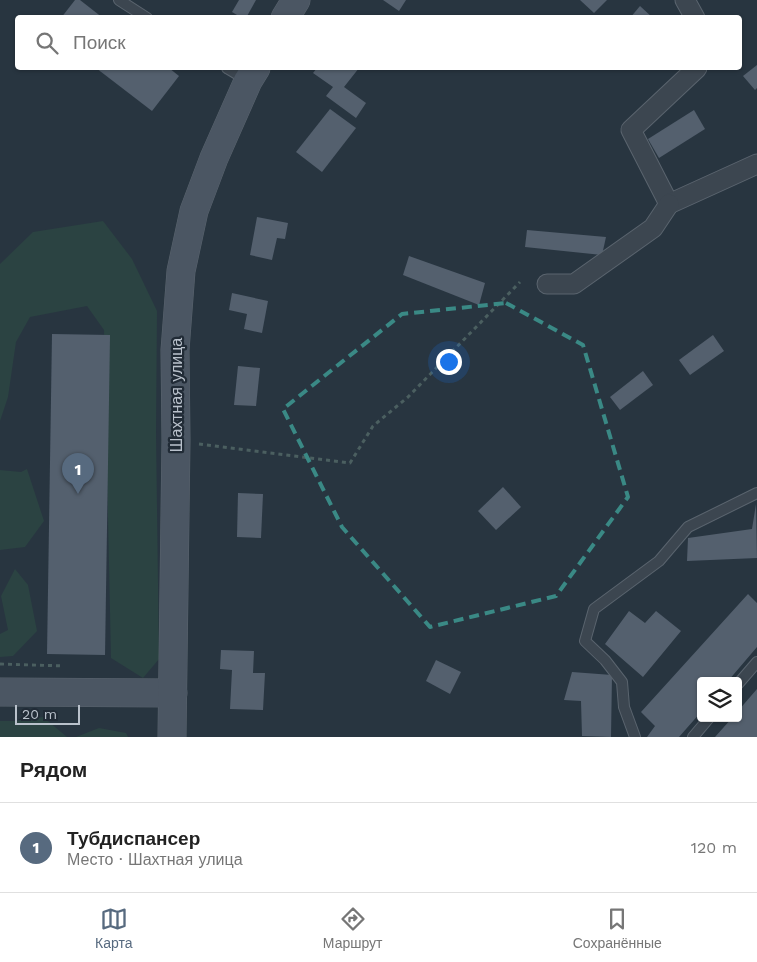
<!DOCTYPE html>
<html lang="ru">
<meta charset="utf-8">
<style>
:root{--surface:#fff;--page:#f6f6f6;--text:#222;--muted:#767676;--line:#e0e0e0;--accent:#576a7f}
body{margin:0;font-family:"Work Sans",sans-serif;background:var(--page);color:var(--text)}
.controls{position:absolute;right:15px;bottom:15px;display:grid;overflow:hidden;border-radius:5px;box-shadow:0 1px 4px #0004}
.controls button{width:45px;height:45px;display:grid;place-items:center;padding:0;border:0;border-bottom:1px solid var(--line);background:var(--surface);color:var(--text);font:25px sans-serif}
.scale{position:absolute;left:15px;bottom:12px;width:65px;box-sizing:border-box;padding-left:5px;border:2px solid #b9c1cb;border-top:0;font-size:14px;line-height:18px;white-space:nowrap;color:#b9c1cb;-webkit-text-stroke:4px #212b36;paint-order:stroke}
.you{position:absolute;left:448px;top:361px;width:18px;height:18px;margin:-12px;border:4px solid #fff;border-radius:50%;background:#1a73e8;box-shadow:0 0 0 8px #1a73e833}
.badge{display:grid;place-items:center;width:32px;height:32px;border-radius:50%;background:var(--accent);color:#fff;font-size:16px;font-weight:700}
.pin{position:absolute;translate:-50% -41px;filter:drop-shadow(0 1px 2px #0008)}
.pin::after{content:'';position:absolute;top:26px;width:18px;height:15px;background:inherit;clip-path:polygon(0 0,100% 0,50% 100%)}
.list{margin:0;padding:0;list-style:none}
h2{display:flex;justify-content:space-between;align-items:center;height:65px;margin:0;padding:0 20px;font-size:21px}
h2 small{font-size:16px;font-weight:400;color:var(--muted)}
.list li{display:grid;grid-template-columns:32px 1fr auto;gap:15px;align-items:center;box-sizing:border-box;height:90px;padding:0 20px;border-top:1px solid var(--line)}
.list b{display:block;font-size:19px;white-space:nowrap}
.list p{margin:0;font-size:16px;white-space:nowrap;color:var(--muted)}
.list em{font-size:16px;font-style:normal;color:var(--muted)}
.icon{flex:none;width:28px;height:28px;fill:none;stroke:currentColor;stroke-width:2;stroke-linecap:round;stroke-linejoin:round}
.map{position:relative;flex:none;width:757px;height:737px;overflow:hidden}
.search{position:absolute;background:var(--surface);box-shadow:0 1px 4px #0004;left:15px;right:15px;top:15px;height:55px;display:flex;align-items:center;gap:12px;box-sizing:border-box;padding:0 18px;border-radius:5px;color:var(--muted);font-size:19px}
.sheet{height:155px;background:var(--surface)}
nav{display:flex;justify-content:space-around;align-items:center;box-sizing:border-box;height:70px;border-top:1px solid var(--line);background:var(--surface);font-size:14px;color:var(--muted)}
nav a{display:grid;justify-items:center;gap:2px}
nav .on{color:var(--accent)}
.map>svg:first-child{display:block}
</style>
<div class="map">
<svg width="757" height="737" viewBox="0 0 757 737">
<rect width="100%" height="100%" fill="#283540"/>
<g fill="#2b4342">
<path d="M103,221l29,38 25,52 -1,121 3,227 -16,19 -32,-20 -7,-328 -17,-24 -57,11 -14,25 -8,55 -8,24v-157l33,-32z"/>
<path d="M27,469l17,52 -19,26 -25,3v-80l21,2z"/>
<path d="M15,569l13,16 9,46 -24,25 -13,1v-23l8,-4 -7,-34z"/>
<path d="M43,717l24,20h-67v-16h15z"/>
<path d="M99,728l27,5 2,4h-52z"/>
</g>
<g fill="#54606e">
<path d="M75,0h5l23,18h-42z"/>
<path d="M239,0h17l-10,18h-4l-10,-6z"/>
<path d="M383,0h23l-7,11z"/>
<path d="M580,0h27l-13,13z"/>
<path d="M640,6l13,12h-23z"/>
<path d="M757,65v23l-2,2 -12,-14z"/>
<path d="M96,68h73l10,8 -27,35z"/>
<path d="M317,68h42l-15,19 22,16 -10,15 -30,-22 7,-9 -20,-14z"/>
<path d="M330,109l26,19 -34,44 -26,-20z"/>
<path d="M694,110l11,19 -46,29 -11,-19z"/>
<path d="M257,217l31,6 -3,16 -8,-1 -5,22 -22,-5z"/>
<path d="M527,230l79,7 -4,18 -77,-8z"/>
<path d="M409,256l76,27 -6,22 -76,-30z"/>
<path d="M232,293l36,8 -6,32 -18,-4 3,-15 -18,-4z"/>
<path d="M52,334l58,1 -5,320 -58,-1z"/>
<path d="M713,335l11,16 -34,24 -11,-15z"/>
<path d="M238,366l22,2 -4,38 -22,-1z"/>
<path d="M643,371l10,14 -33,25 -10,-13z"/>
<path d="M503,487l18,20 -25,23 -18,-19z"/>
<path d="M238,493l25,1 -2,44 -24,-1z"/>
<path d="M756,504l1,54 -70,3 1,-23 64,-9z"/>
<path d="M748,594l9,9v44l-29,34h-27v31l-22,25h-32l8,-11 -14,-14z"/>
<path d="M629,611l16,12 11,-12 25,20 -38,46 -38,-33z"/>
<path d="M221,650l33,1 -1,22h12l-2,37 -33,-1 2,-39 -12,-1z"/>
<path d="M436,660l25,12 -11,22 -24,-13z"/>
<path d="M572,672l40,3 -1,62 -29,-1 -1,-35 -17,-1z"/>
<path d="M757,689v48h-42l17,-19h6v-7z"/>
</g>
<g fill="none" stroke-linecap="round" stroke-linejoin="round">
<defs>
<g id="lane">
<path d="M119,0l28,18"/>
<path d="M227,68l20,12"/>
<path d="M738,684l19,-22"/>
<path d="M635,737l-11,-30 -2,-25 -17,-22 -20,-19 9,-32 65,-48 29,-34 69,-34"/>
<path d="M693,737l16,-19"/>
</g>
<g id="street">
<path d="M685,0l10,18"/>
<path d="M669,204l-38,-74 66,-62"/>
<path d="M669,204l88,-40"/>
<path d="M547,284h27l79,-56 16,-24"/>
</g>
<g id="secondary">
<path d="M285,18l11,-18"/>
<path d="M0,692l173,1"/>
<path d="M172,737l4,-297 -1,-90 6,-79 13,-60 20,-53 34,-77 8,-13"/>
</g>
</defs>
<use href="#lane" stroke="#5a646e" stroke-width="12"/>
<use href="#street" stroke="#5a646e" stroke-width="21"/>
<use href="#secondary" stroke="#5a646e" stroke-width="29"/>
<g stroke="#4b5f60" stroke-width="3" stroke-dasharray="4 4" stroke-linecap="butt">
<path d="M199,444l151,19 23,-37 35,-29 112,-115"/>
<path d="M0,664l64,2"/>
</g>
<use href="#lane" stroke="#3c4650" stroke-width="10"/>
<use href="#street" stroke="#3c4650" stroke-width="19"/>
<use href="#secondary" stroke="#4b5663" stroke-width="28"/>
</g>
<path fill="none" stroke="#3a8985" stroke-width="4" stroke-dasharray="10 6" stroke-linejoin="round" d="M506,303l77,42 45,152 -72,99 -126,31 -88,-100 -59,-118 119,-95z"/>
<g text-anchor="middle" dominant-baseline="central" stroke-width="4.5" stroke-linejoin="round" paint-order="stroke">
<g font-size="16" fill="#b9c1cb" stroke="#212b36">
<text transform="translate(176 395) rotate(-90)">Шахтная улица</text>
</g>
</g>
</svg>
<div class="controls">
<button><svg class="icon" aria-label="layers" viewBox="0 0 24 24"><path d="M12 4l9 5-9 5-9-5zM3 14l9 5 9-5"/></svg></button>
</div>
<div class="scale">20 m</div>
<div class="you"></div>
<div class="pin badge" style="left:78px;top:494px">1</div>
<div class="search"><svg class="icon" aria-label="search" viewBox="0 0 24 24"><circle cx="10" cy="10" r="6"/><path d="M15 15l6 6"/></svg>Поиск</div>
</div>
<section class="sheet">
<h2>Рядом<small></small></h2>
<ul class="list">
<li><span class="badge">1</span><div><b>Тубдиспансер</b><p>Место · Шахтная улица</p></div><em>120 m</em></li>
</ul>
</section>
<nav>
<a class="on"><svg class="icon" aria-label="map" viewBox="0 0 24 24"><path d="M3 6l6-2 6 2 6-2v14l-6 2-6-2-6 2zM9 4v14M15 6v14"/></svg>Карта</a>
<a><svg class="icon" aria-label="directions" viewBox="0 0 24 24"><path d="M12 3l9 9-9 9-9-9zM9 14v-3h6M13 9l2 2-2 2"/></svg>Маршрут</a>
<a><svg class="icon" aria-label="saved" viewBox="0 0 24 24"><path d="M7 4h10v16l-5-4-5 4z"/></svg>Сохранённые</a>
</nav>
